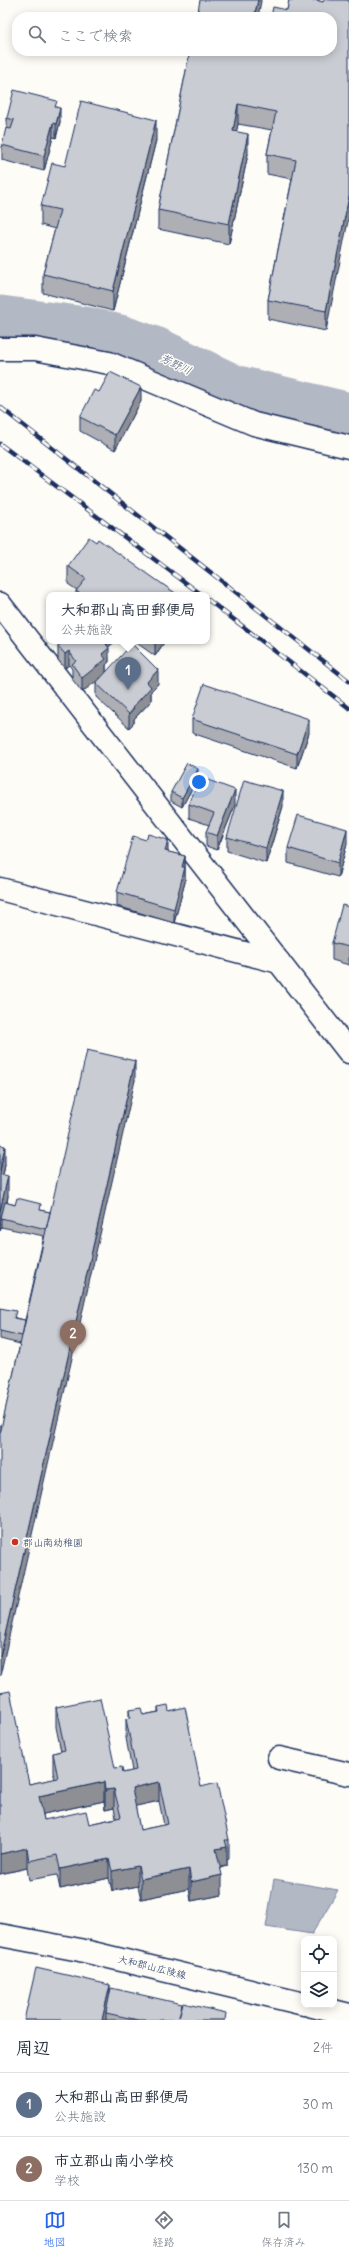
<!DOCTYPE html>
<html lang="ja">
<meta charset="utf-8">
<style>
:root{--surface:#fff;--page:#f6f6f7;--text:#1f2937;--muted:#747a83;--line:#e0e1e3;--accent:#2563eb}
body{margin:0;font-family:Delius,"Klee One",sans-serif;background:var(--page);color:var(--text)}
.controls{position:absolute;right:12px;bottom:12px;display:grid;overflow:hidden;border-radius:8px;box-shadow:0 2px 10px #0003}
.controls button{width:36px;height:36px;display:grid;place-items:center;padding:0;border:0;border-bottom:1px solid var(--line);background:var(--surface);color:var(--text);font:20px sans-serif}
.you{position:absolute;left:199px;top:782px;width:14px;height:14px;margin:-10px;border:3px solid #fff;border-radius:50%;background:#1a73e8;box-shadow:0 0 0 6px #1a73e833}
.badge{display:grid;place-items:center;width:26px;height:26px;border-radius:50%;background:var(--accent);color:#fff;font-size:13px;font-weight:700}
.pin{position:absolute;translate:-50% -33px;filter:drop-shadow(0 1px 2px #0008)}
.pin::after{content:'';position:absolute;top:21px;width:14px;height:12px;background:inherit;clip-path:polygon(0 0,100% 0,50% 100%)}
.popup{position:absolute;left:46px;top:592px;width:164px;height:52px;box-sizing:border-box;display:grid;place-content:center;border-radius:8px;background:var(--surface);filter:drop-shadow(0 1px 3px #0005);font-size:13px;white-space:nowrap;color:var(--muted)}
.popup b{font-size:15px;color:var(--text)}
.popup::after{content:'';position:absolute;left:50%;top:100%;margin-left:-8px;border:8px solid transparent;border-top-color:var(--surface)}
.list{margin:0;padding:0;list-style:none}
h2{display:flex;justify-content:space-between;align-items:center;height:52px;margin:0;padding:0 16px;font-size:17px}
h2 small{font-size:13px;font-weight:400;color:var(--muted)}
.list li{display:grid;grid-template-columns:26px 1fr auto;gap:12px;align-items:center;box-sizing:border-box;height:64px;padding:0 16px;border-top:1px solid var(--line)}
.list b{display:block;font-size:15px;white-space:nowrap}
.list p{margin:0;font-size:13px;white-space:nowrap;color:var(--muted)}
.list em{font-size:13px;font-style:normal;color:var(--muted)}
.icon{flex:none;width:22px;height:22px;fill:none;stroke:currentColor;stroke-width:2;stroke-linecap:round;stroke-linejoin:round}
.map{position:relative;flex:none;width:349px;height:2020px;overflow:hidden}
.search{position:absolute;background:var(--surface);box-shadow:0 2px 10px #0003;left:12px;right:12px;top:12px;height:44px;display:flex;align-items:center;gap:10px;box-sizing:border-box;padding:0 14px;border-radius:16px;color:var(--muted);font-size:15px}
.sheet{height:180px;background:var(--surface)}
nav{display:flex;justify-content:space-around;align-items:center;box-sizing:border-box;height:56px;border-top:1px solid var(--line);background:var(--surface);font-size:11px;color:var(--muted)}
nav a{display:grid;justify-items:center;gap:2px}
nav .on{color:var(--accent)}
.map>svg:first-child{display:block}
</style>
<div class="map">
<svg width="349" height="2020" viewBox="0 0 349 2020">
<rect width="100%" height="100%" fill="#fdfcf7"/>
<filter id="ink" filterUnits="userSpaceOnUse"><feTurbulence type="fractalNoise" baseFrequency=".025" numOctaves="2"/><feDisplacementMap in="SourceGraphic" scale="8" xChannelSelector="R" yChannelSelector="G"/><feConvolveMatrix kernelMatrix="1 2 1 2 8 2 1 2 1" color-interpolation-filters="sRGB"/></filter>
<g filter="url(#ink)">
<path fill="#b3b8c5" stroke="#76819c" d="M274,1879l64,11 -26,44 -46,-7z"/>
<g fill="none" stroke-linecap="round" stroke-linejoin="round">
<path stroke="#b3b8c5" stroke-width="55" d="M0,323l85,11 34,8 35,12 79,38 116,28"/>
<defs>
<g id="minor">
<path d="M0,349h35l74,14 145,61 95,23"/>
<path d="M0,604l349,448"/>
<path d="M0,889l279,73"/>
<path d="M279,1758l70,16"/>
</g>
<g id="major">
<path d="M0,1935l80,15 224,54"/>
<path d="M309,2005l40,10"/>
</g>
</defs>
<use href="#minor" stroke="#1b2f5e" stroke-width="25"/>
<use href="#major" stroke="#1b2f5e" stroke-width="25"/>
<use href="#minor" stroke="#fdfcf7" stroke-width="22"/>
<use href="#major" stroke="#fdfcf7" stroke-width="22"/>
<defs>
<g id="rail">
<path d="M0,407l349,274"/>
<path d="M0,444l202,151"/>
<path d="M207,599l142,109"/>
</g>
</defs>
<use href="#rail" stroke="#1b2f5e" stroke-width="4.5"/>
<use href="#rail" stroke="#fdfcf7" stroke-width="3" stroke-dasharray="9" stroke-linecap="butt"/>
</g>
<g fill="#adafb5" stroke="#1b2f5e" fill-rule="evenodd">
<path d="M289,0h30v1l4,1 26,-2 -23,331 -58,-12v-19l24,-121 -25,-5v-20l5,-24 -34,-6 -2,8 12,22 -19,90 -71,-15v-19l32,-159h142l-45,-41z"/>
<path d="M57,107l3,15 -4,16 -3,-1 -9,34 -42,-11v-15l5,-17v-10z"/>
<path d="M156,140l-43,171 -70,-18v-19l12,-45 -14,-4v-19l24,-40z"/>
<path d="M99,392l42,9 -26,49 -35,-19v-14z"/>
<path d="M96,542l82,53h-102v-4l1,-1 -9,-6v-18z"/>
<path d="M62,641h54l-8,6 1,15 -3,3v7l52,12 -7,7v10l-17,18v4l-5,5 -33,-31v-14l5,-6 -19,15 -10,-13v-10l-3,-4 -4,3 -7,-8v-14l4,-3z"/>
<path d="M134,641h31l-10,15z"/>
<path d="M192,719l117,14 -12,35 -105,-35z"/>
<path d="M198,777l-16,30 -11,-6v-9z"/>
<path d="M189,804l46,1 -18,45 -11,-4v-14l3,-7 -20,-7z"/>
<path d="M283,806l-17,57 -39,-12v-14z"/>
<path d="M347,844l-9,33 -50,-14v-15z"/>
<path d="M168,852l17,4v26l-11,41 -57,-17v-14z"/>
<path d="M349,907v58l-17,-5v-17z"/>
<path d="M135,1080l-133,346 18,-82 -20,-5v-31l16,10 9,2 19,-84 -43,-9 -1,4v-86l5,20 -2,10 5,21 -1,7 43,9z"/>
<path d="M0,1693l29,91 26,-5 -2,-7v-19l8,-2 -5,-24v-20l59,61 8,5 9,-2 -6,-33v-19h3v-9l14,5 15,-3v-5l11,4 32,76 28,53v19l-2,1v6l-7,2 2,27 -31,6 -2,-12 -48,10 -3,-13 -26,5 -3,-13 -49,11 -3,-14 -28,5 -2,-12 -27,6zM104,1801l1,9 9,-2 2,10 -27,6 -45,-4 -1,-6zM159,1801l5,24 -24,5 -5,-24z"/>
<path d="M110,1995l72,13 44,12h-202z"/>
</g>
<g fill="#8d8f94" stroke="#1b2f5e">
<path d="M258,0h3v1l-3,16h-4z"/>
<path d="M238,104v20l-5,27v-20z"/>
<path d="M60,108v14l-4,16v-14z"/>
<path d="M156,120v20l-43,171v-20z"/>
<path d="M53,123v14l-9,34v-15z"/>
<path d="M248,134v20l-19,90v-20z"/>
<path d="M349,196v20l-23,115v-20z"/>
<path d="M141,387v14l-26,49v-15z"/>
<path d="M107,641h9l-9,7z"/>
<path d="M155,641h10l-10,15z"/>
<path d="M109,648v14l-3,3v9l-24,18v-14l20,-24z"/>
<path d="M69,651v14l-4,3v-14z"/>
<path d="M158,670v14l-7,7v10l-17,18v4l-5,5v-14l18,-32z"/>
<path d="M309,719v14l-12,35v-14z"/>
<path d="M198,769v8l-16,30v-9z"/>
<path d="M235,790v15l-18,45v-14z"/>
<path d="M283,791v15l-17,57v-15z"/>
<path d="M347,829v15l-9,33v-14z"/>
<path d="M168,840v14l-3,-3z"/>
<path d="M185,856v26l-11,41v-14l8,-42z"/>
<path d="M135,1061v19l-135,596v-19z"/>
<path d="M5,1146v19l-5,25v-19z"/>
<path d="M8,1176v20l-5,23 -2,-1v9l-1,4v-20z"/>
<path d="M104,1782v19l-65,14v-19z"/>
<path d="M159,1782v19l-27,6v-19z"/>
<path d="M114,1789v19l-9,2v-20z"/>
<path d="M227,1847v19l-11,2v-19z"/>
<path d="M27,1848v20l-27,6v-20z"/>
<path d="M109,1859v19l-49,11v-20z"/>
<path d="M138,1866v20l-26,5v-20z"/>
<path d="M189,1869v20l-48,10v-20z"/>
<path d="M222,1875v20l-31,6v-19z"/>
<path d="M110,1985v18l-4,10v7h-4z"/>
</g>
<g fill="#c9ccd3" stroke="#1b2f5e" fill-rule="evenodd">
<path d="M200,0h58l-4,17h-57z"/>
<path d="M289,0h27l7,2 1,-2h25v196l-23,115 -58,-11 28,-140 -29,-6 9,-42 -38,-8 -5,27 15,3 -19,90 -71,-14 32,-159h142v-34h-61l2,-10 14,3z"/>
<path d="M14,90l43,11 -2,6 5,1 -4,16 -3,-1 -9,33 -42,-11 4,-17 5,1 3,-9 -7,-2z"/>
<path d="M81,101l75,19 -43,171 -70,-17 17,-64 -19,-4 11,-43 13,3z"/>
<path d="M110,372l31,15 -26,48 -35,-18 14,-27 5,2z"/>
<path d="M89,537l7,5 2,-3 80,56h-96l-6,-4 10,-12 -18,-13z"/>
<path d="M64,641h40l5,7 -7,6 4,5 -24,19 -10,-14 4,-3 -7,-10 -4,3 -7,-8z"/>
<path d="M132,644l26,26 -11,12 4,5 -18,20 1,1 -5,6 -33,-31z"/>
<path d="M204,684l105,35 -12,35 -105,-35z"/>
<path d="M187,763l11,6 -16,29 -11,-6z"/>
<path d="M200,777l35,13 -18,46 -11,-4 8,-19 -25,-9z"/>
<path d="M244,780l39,11 -17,57 -39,-11z"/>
<path d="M298,815l49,14 -9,34 -50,-15z"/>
<path d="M148,834l20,6 -3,11 20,5 -3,11h3l-11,42 -57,-17 16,-56 13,4z"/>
<path d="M342,905l7,2v40l-17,-4z"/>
<path d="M87,1050l48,11 -135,596v-224z"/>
<path d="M0,1145l5,1 -5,25z"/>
<path d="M0,1174l8,2 -8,35z"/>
<path d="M17,1198l24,6 -1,6 10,2 -4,17 -45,-11 4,-16 10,3z"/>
<path d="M0,1308l16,3 -2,7 11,2 -3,16 -22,-5z"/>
<path d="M0,1425l2,1 -2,7z"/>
<path d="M10,1691l19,93 29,-6 -5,-25 12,-3 -9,-43 44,-9 15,70 7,-1 1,6 13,-3 -10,-51 4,-1 -1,-8 12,-2 2,7 16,-3 -1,-5 10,-2 1,6 16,-4 16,80 16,-4 12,57h-4l2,7 -11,2 6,26 -31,7 -2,-13 -48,10 -3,-13 -26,5 -3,-12 -49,10 -3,-14 -28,6 -2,-13 -27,6v-161zM104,1782l1,8 9,-1 7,28 -32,7 -3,-13 -42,9 -5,-24zM159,1782l9,42 -28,6 -8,-42z"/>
<path d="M36,1968l74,17 -8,35h-78z"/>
<path d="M111,1988l71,16 -3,13 4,-14 43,10 -1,7h-87l-32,-7z"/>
</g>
</g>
<circle fill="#c8321e" stroke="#fdfcf7" stroke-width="1.5" cx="15" cy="1542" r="4"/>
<g text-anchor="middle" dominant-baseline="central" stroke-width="3" stroke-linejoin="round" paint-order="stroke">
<g font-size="10" fill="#1b2f5e" stroke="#fdfcf7" text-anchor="start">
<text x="23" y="1542">郡山南幼稚園</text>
</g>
<g font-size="10" fill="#1b2f5e" stroke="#fdfcf7">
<text transform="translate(152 1967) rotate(14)">大和郡山広陵線</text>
</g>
<g font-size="11" font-style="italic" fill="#49587d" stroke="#fdfcf7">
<text transform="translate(176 364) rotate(26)">芳野川</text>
</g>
</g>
</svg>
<div class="controls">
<button><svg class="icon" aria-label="locate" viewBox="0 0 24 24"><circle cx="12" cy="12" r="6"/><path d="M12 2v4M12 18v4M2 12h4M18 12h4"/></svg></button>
<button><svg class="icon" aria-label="layers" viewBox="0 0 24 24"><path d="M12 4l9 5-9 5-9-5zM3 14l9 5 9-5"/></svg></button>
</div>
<div class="you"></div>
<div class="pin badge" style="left:128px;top:690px;background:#5c6f8a">1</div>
<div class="popup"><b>大和郡山高田郵便局</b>公共施設</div>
<div class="pin badge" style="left:73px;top:1353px;background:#8d6e63">2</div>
<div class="search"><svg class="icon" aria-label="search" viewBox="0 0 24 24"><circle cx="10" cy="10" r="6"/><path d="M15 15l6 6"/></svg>ここで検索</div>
</div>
<section class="sheet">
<h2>周辺<small>2件</small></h2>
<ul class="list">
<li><span class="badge" style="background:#5c6f8a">1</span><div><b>大和郡山高田郵便局</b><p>公共施設</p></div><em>30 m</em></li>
<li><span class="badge" style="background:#8d6e63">2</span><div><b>市立郡山南小学校</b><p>学校</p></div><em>130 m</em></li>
</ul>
</section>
<nav>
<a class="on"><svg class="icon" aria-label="map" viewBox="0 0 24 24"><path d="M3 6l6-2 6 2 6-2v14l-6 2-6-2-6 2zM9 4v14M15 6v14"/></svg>地図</a>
<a><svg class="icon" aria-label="directions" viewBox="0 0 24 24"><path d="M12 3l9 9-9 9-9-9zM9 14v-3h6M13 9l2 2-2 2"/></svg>経路</a>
<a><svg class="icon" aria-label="saved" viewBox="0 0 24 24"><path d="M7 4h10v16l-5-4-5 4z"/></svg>保存済み</a>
</nav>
